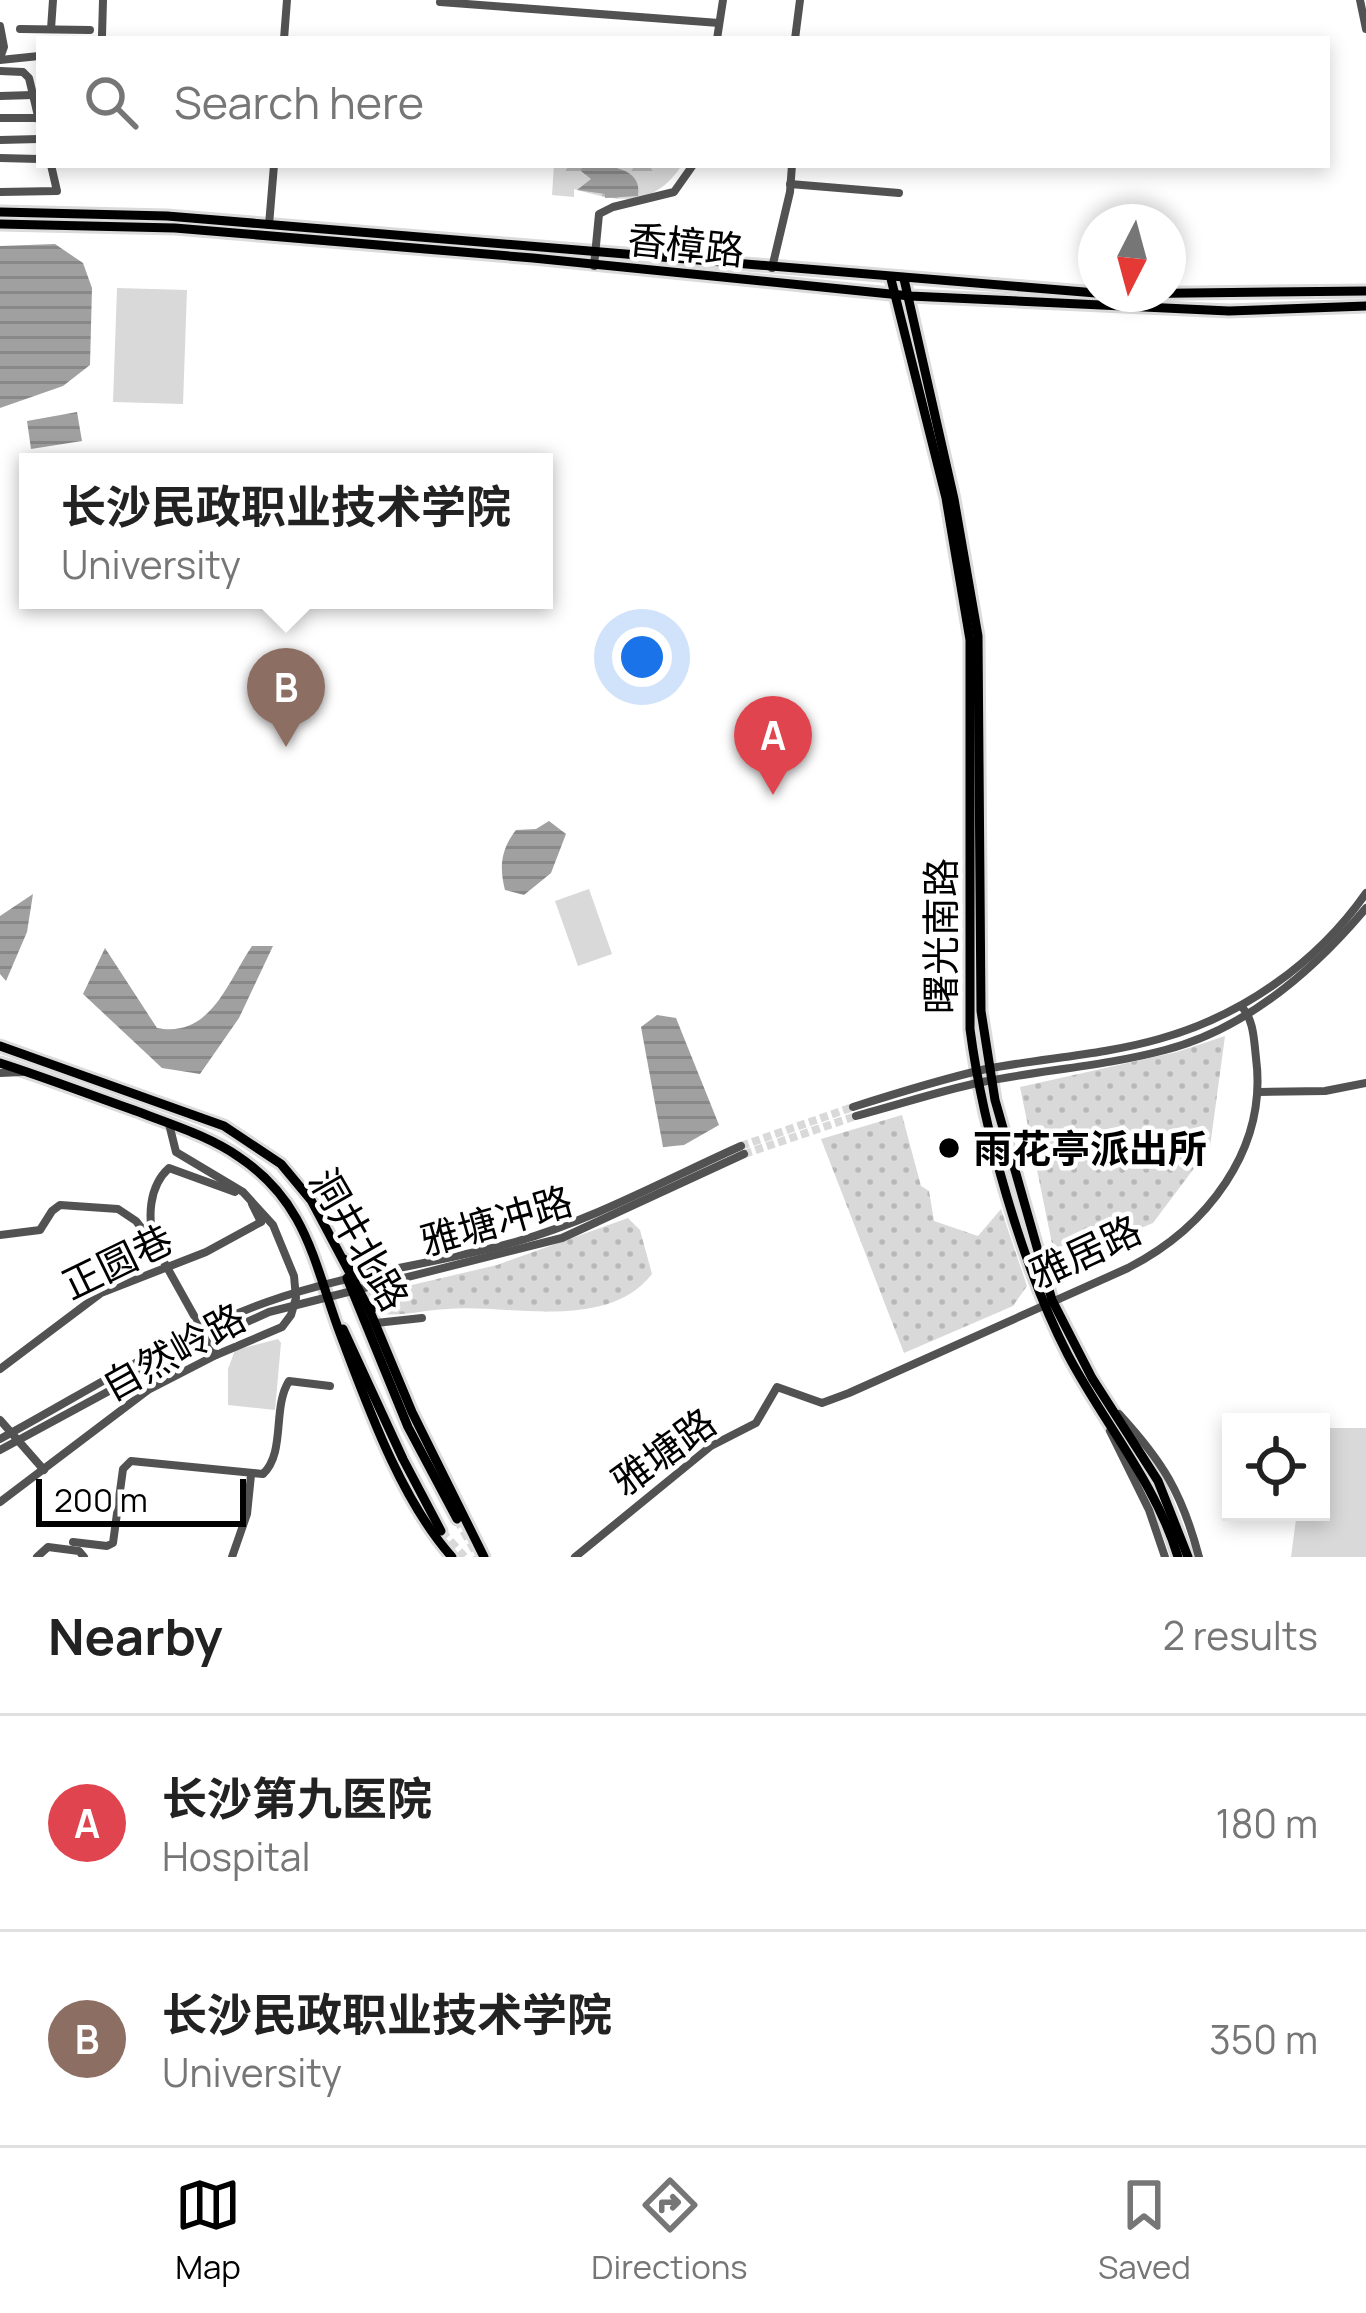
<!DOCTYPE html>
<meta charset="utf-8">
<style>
:root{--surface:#fff;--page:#f6f6f6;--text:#222;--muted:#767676;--line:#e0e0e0;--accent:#000}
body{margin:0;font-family:Manrope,"Noto Sans SC",sans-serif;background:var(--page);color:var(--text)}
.controls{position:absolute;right:36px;bottom:36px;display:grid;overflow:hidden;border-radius:0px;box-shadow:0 6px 18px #0003}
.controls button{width:108px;height:108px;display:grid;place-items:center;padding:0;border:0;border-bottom:3px solid var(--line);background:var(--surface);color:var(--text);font:60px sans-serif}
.compass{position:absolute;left:1078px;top:204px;width:108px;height:108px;border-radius:50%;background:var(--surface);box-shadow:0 6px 18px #0003;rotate:186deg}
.scale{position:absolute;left:36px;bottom:30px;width:210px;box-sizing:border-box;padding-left:12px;border:6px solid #000;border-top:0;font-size:33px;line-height:42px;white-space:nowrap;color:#000;-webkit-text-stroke:9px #fff;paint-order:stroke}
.you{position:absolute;left:642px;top:657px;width:42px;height:42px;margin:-30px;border:9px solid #fff;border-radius:50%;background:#1a73e8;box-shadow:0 0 0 18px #1a73e833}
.badge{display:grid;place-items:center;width:78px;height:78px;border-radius:50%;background:var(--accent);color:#fff;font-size:39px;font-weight:700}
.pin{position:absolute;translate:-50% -99px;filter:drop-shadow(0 3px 6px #0008)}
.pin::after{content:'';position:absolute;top:63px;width:42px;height:36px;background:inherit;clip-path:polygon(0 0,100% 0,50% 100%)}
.popup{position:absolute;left:19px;top:453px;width:534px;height:156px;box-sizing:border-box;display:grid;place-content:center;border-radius:0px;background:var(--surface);filter:drop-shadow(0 3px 9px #0005);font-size:39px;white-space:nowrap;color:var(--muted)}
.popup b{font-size:45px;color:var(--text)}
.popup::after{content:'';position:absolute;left:50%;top:100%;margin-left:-24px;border:24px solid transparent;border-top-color:var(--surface)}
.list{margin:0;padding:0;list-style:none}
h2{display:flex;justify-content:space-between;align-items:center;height:156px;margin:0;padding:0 48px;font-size:51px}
h2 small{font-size:39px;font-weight:400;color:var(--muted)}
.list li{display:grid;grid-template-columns:78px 1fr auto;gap:36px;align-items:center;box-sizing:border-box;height:216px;padding:0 48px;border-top:3px solid var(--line)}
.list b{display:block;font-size:45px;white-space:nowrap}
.list p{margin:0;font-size:39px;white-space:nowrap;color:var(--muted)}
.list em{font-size:39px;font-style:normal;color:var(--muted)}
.icon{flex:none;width:66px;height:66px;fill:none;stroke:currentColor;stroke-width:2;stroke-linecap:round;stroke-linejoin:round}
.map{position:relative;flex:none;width:1366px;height:1557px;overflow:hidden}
.search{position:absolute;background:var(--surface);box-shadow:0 6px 18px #0003;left:36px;right:36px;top:36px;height:132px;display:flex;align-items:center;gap:30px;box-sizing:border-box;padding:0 42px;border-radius:0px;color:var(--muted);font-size:45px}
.sheet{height:588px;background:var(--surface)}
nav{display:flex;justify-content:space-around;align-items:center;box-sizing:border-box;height:168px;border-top:3px solid var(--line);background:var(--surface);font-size:33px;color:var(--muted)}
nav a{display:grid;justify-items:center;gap:6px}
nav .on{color:var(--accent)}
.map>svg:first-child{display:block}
</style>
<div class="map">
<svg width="1366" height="1557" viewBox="0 0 1366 1557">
<defs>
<pattern id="grass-dots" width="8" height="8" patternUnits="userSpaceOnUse" patternTransform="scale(3)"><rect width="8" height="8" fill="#d9d9d9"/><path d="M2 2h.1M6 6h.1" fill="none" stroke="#b8b8b8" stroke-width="1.8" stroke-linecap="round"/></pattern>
<pattern id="forest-firs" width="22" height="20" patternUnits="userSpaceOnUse" patternTransform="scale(3)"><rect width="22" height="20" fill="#d9d9d9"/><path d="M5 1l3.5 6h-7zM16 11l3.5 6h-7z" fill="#b8b8b8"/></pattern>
<pattern id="water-rules" width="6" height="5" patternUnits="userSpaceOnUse" patternTransform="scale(3)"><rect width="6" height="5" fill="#a0a0a0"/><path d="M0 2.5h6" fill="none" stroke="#888"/></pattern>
</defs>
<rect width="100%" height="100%" fill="#fff"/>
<g fill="url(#grass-dots)">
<path d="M1225,1036l-15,111 -57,76 -97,40 -36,-176 157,-35z"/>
<path d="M902,1115l19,71 8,5 5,30 44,15 23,-27 26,77 -14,20 -109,47 -83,-214z"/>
<path d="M628,1218l12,12 12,44c-45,58 -143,30 -205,35 -23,1 -42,7 -65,5v-10l17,-16 98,-23z"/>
</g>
<path fill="url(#forest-firs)" d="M554,165h128c-29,44 -64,37 -108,24v8l-22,-2z"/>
<g fill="#d9d9d9">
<path d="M117,288l70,2 -4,114 -70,-2z"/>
<path d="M589,889l23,65 -34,12 -23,-65z"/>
<path d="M278,1339l3,4 -6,67 -47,-5v-36l7,-19z"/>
<path d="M1321,1428h45v129h-75l6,-45h24z"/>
</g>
<g fill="url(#water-rules)">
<path d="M583,165c25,0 60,2 55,31l-33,2v-4l-28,-4 14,-11 -10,-8z"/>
<path d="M55,244l28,19 9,25 -2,77 -27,21 -63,22v-162z"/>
<path d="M77,412l5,29 -51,8 -4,-28z"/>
<path d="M549,821l17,13 -15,39 -27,22 -19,-5c-6,-23 -4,-41 11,-60l20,-1z"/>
<path d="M33,894l-6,38 -21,49 -6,-7v-58z"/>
<path d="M252,946h21l-34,72 -39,56 -38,-6 -79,-74 22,-46 52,80c53,10 69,-43 95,-82z"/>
<path d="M657,1015l19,3 43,107 -35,20 -21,2 -22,-120z"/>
</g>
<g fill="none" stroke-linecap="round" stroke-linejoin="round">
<g stroke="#d9d9d9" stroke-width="8" stroke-dasharray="8 4" stroke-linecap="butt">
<path d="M741,1146l112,-39"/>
<path d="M744,1154l112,-38"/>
</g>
<g stroke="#d9d9d9" stroke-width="9" stroke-dasharray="9 4.5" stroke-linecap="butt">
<path d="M457,1519l22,38"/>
<path d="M441,1531l23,26"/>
</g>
<defs>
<g id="major">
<path d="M0,212l167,4 929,77"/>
<path d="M0,224l175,4 358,30 377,38 319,15 137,-5"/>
<path d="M891,279l55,219 24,142v389c13,99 52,237 98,326 35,67 88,128 110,202"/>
<path d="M904,279l50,220 24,137 3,375 14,89 57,200 40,78 66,103 30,76"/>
<path d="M1108,294l258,-3"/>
<path d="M0,1046l224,80 57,38 30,36 58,109 43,103 72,145"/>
<path d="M0,1063c47,15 93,33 139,49 33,13 70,24 100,45 69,46 75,108 102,179 27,71 60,164 111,221"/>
<path d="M344,1259l16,10 24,3"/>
<path d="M347,1278l61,149 49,92"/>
<path d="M372,1309l6,-19 11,-9"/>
<path d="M343,1329l60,130 38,72"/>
</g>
</defs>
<use href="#major" stroke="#dbdbdb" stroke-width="15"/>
<g stroke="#525252" stroke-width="8">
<path d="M1360,0l6,29"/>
<path d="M440,2l279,21"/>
<path d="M0,26l4,21 -4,11"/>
<path d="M20,29l70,1"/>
<path d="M51,29l2,-29"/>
<path d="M102,36l1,-36"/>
<path d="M284,39l3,-39"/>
<path d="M717,39l6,-39"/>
<path d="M795,39l5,-39"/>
<path d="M0,60l39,-4"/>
<path d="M0,71l23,1 6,6 10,42"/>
<path d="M0,96l33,-1"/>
<path d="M0,118h38"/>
<path d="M0,140l39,-1"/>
<path d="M0,158l39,1"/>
<path d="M790,184l109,9"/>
<path d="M0,192l57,-1 -6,-26"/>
<path d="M269,225l5,-60"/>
<path d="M594,266l5,-52 14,-7 61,-15 19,-27"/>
<path d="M772,268l18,-76 2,-27"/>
<path d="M0,1073l22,-1"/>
<path d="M1259,1092l66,-1 41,-8"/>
<path d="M853,1107c44,-14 89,-28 133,-38 57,-11 117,-14 173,-30 83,-23 158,-76 207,-146"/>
<path d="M856,1116c42,-11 83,-25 126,-34 60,-12 123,-16 183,-32 81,-21 148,-79 201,-142"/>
<path d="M252,1204l9,18"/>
<path d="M0,1235l40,-5 12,-19 8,-6 58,4 18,12 18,23c-6,-26 -6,-57 15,-76l66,24"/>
<path d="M154,1244l62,111"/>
<path d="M376,1323l46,-5"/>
<path d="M0,1369l101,-76 105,-41 55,-30"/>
<path d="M1119,1414c44,48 63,79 80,143"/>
<path d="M0,1420l44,50"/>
<path d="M1110,1431l39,79 16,47"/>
<path d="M0,1439c87,-47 174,-104 267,-137 80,-29 166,-37 248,-60 78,-22 152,-63 226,-96"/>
<path d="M0,1450l183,-99 86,-39 293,-74 182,-84"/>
<path d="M0,1502l148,-112 68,-35 66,-28 9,-12 5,-17 -2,-22 -21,-51 -30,-33 -67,-40 -7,-28"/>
<path d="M73,1542l34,4 6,-3 10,-74 8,-8 132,13c23,-22 9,-66 26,-93l41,5"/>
<path d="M37,1557l11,-10 31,4 5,6"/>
<path d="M232,1557l15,-43 4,-39"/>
<path d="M575,1557l136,-111 45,-23 21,-36 45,16 27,-10 279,-125c78,-40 140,-118 128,-210 -2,-17 -2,-39 -15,-52"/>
</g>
<use href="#major" stroke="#000" stroke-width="9"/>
</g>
<circle fill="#000" stroke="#fff" stroke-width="4.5" cx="949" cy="1148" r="12"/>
<g text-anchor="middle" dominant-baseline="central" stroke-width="9" stroke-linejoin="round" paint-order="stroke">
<g font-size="39" fill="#000" stroke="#fff">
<text transform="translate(686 244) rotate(6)">香樟路</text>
<text transform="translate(940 936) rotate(-90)">曙光南路</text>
<text transform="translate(496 1220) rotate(-16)">雅塘冲路</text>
<text transform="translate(360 1239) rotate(60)">洞井北路</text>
<text transform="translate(1085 1251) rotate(-25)">雅居路</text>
<text transform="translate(117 1261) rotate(-26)">正圆巷</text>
<text transform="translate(173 1351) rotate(-29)">自然岭路</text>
<text transform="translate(663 1451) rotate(-36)">雅塘路</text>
</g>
<g font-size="39" font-weight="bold" fill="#000" stroke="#fff" text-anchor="start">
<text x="973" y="1148">雨花亭派出所</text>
</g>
</g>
</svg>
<div class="controls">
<button><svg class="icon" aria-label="locate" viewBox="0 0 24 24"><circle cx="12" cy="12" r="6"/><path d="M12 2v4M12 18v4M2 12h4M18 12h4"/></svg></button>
</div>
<svg class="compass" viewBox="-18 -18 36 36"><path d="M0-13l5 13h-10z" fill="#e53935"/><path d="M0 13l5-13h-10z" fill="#767676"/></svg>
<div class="scale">200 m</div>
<div class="you"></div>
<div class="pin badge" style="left:773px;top:795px;background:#e0444e">A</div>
<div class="pin badge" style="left:286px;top:747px;background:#8d6e63">B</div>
<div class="popup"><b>长沙民政职业技术学院</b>University</div>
<div class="search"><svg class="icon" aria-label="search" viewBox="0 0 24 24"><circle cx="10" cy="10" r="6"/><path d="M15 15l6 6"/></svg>Search here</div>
</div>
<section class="sheet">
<h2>Nearby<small>2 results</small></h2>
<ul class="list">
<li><span class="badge" style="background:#e0444e">A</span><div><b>长沙第九医院</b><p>Hospital</p></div><em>180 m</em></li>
<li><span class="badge" style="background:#8d6e63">B</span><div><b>长沙民政职业技术学院</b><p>University</p></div><em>350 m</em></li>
</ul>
</section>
<nav>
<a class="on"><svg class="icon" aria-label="map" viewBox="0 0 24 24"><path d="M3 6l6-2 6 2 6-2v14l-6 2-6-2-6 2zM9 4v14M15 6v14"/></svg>Map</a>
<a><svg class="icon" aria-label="directions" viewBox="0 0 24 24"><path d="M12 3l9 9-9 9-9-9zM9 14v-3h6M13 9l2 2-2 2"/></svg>Directions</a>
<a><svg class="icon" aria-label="saved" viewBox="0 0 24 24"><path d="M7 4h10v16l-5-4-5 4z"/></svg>Saved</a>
</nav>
